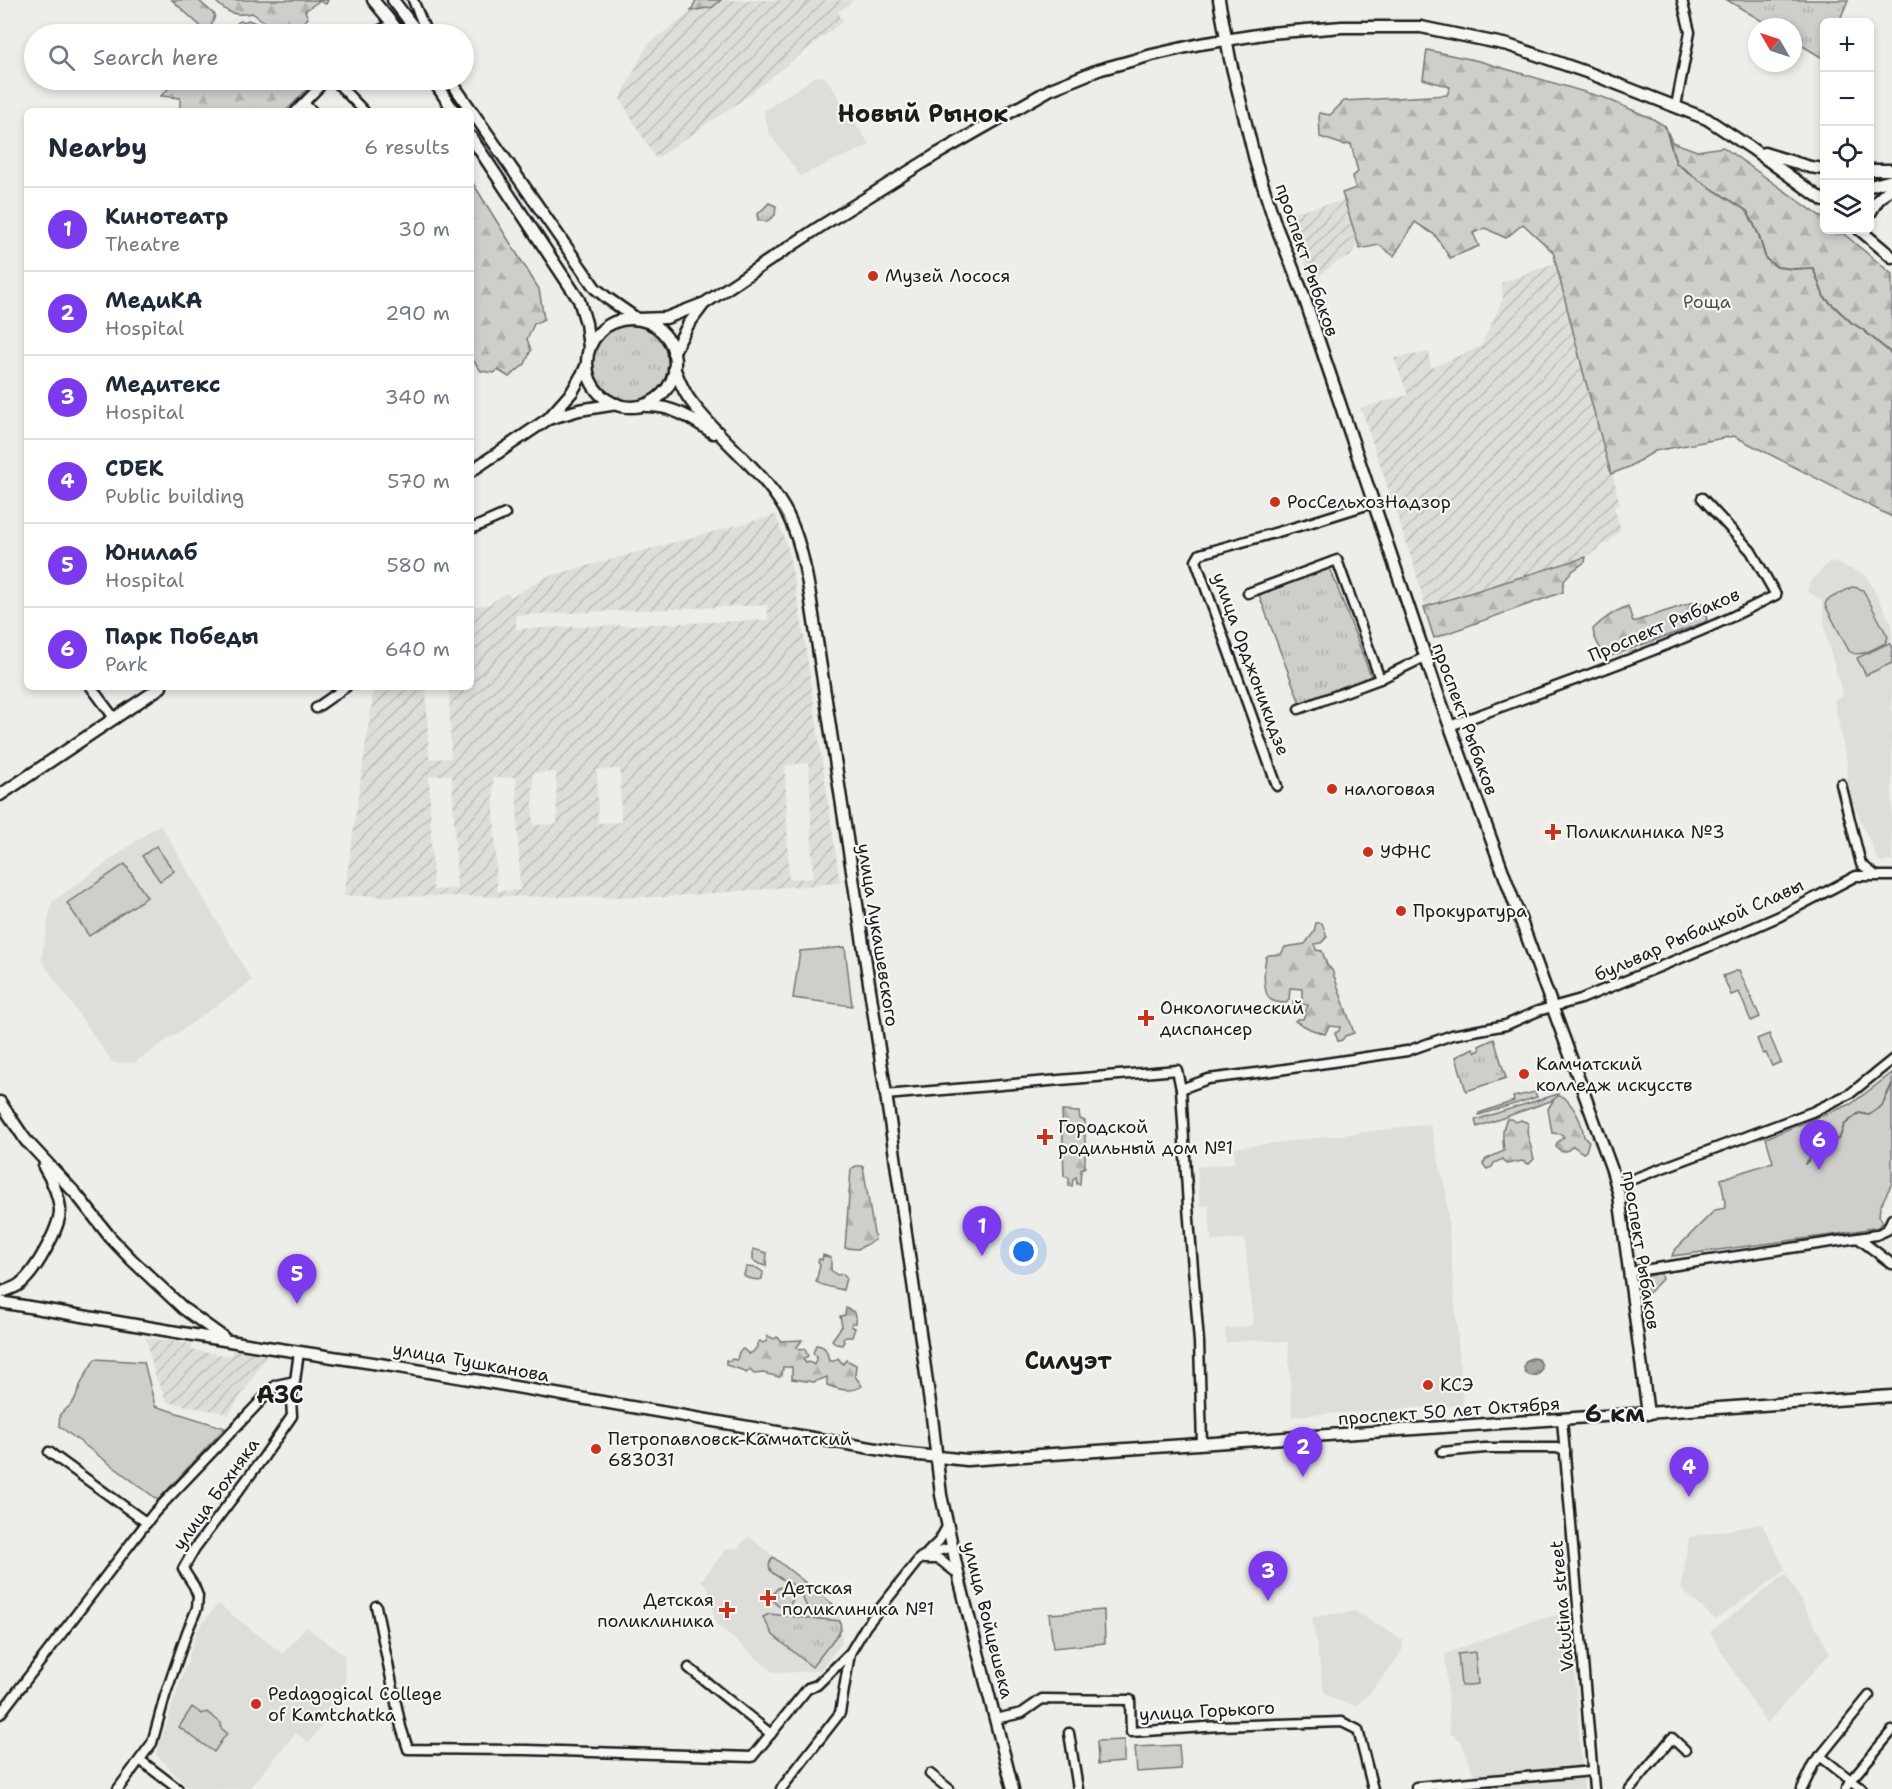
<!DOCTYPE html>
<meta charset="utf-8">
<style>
:root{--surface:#fff;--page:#f6f6f7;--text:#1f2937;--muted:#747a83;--line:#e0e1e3;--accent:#7c3aed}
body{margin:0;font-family:"Shantell Sans",sans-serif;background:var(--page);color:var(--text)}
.controls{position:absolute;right:18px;top:18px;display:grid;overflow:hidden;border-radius:9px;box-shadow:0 3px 9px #0003}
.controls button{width:54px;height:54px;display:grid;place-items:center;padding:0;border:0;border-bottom:2px solid var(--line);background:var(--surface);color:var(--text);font:30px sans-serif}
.compass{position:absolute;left:1748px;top:18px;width:54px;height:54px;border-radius:50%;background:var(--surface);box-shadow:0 3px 9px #0003;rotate:309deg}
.you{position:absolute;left:1024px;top:1252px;width:21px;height:21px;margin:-15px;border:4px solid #fff;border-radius:50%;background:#1a73e8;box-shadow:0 0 0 9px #1a73e833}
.badge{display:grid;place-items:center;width:39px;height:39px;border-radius:50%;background:var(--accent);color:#fff;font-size:20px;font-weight:700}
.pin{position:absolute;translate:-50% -50px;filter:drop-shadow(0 2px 3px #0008)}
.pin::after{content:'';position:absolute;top:32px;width:21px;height:18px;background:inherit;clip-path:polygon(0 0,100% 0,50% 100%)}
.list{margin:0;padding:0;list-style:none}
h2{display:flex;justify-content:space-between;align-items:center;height:78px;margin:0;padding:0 24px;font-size:26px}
h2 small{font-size:20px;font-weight:400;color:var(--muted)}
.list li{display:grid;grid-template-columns:39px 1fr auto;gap:18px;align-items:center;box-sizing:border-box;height:84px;padding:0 24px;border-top:2px solid var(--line)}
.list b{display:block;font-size:22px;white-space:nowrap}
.list p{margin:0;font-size:20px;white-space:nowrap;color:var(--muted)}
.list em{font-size:20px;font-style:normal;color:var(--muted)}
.icon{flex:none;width:33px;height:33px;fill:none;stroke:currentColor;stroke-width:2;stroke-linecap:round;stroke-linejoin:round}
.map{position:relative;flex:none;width:1892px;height:1789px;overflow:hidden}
.search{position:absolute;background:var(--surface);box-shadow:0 3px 9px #0003;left:24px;top:24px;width:450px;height:66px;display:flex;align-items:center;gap:15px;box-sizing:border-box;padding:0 21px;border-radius:33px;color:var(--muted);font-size:22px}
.panel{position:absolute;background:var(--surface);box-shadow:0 3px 9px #0003;left:24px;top:108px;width:450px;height:582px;border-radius:9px}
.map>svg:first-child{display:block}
</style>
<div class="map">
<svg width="1892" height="1789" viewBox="0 0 1892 1789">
<defs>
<pattern id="industrial-furrows" width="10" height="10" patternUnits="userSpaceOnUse" patternTransform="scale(1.5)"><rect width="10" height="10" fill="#ddddda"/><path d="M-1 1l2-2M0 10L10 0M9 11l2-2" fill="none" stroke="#bdbdba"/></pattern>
<pattern id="grass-tufts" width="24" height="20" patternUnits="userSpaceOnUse" patternTransform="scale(1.5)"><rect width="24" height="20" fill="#cececb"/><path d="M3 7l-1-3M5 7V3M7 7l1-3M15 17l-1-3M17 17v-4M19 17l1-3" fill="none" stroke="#b0b0ae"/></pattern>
<pattern id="forest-firs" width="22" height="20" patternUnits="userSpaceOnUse" patternTransform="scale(1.5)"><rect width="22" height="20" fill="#cececb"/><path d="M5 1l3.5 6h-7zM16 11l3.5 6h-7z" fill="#b0b0ae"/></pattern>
<pattern id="water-waves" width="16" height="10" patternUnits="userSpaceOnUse" patternTransform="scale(1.5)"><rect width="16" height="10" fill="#a6a6a3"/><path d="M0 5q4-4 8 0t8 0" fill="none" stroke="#868684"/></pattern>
</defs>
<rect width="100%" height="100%" fill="#edede9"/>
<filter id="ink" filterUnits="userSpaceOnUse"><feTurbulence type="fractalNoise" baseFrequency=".0167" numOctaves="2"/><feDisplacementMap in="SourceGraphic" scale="12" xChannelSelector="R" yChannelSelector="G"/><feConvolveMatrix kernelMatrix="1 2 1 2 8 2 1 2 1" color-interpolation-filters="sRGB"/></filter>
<g filter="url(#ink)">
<g fill="#ddddda">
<path d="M816,76l10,2 44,67 -70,31 -31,-43 -5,-22z"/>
<path d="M1830,561l36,14 26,49v237l-13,1 -33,-74 1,-24 -13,-64 9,-4 -17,-60 -4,-36 -15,-9 2,-8z"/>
<path d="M160,824l92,157 -118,82h-21l-72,-103 11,-58z"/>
<path d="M1430,1124l16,68 17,213 -171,11 -4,-74 -33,-2 -29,3 -1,-14 28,-4 -8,-86 -34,2 -2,-35h-9l-3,-39 38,-4 -1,-15z"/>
<path d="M1762,1524l24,46 -70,50 -35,-31 8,-52z"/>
<path d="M748,1536l91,73 3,34 -23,28 -45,2 -58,-49 -8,-37 -7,-6 25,-32 12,-1z"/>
<path d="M1786,1574l44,79 -64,71 -56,-92z"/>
<path d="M218,1604l65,50 23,-27 38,28 3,37 -38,51 -13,-10 -47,56h-55l-8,-3 -30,-32 42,-125z"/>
<path d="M1355,1611l48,29 -1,10 -10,16 -23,28 -13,12 -23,-7 -9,-7 -12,-75z"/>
<path d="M1566,1613h4l12,157 -107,7 -14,-36 -11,-8 -5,-79 83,-32z"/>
<path d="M1583,1775l1,14h-90l-1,-3z"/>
</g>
<g fill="url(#industrial-furrows)" fill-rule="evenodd">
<path d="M723,0h128l1,2 -14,10 5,9 -98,77 -89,61 -36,-60 27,-54 45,-34 22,-3z"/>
<path d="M1346,200l12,43 -8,14 -12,4 -27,21 -21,-69z"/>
<path d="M1560,261l60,244 -6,2 7,23 -14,13 -21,14 -161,48 -11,-39 -53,-158 47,-13 -14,-37 35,-6 2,16 50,-22 22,-47 -2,-16z"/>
<path d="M776,515l12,34 15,81 37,253 -177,14 -319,-1 30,-209h52l3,72 22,-1 -2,-71h22v-78l5,-3 14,-2 16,-11 5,4 35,-20zM767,605l1,15 -252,9v-14zM809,763l4,115 -24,1 -4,-114zM620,769l1,53 -23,1 -1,-53zM556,772l1,52 -24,1v-52zM452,775l5,114 -24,1 -4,-114zM516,777l4,113 -23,1 -4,-113z"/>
<path d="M146,1338l46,6v6l39,6 2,-7 34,7 -38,58 -62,-12 -13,-29z"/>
</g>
<g fill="url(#grass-tufts)" stroke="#757574" stroke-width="1.5">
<path d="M1727,0h121l-9,22h-15v37l-31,-19v-13h-21z"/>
<path d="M769,203l7,3 -1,9 -9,7 -8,-2 -1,-5z"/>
<circle cx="631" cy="363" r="38"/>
<path d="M1330,568l42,111 -71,27 -42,-111z"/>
<path d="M1494,1039l12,39 -40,13 -10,-34 17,-9 3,4 4,-2 -1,-4z"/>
<path d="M1535,1092l2,5 -58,18v-2l35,-12 -1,-4z"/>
<path d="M1558,1094l1,4 -82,29 -2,-7z"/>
<path d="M1658,1273l3,1 1,5 -14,15 -2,-17z"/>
<path d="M773,1557l66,52 -6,2 -25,-2c-4,-7 -6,-16 -12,-22 -8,-8 -37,-12 -23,-30z"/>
<circle cx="783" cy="1597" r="10"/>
<path d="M769,1614l71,7 1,9 -29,37 -39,-32 -10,-18z"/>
</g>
<g fill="url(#forest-firs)" stroke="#757574" stroke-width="1.5">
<path d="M172,0h26l17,15 -2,7 -6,10z"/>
<path d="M214,0h114l-2,4 -7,-3 -14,10 3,7 -17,16h-9l-30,-21c-18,4 -26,-1 -38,-13z"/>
<path d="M696,0h25l-8,7 -22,4z"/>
<path d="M248,20l18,7 4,7h-47l17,-13 4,1z"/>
<path d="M1427,50l52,11 126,37 48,21 12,7 7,16 25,9 26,-4 101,72v11h15l53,44v243l-158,-81 -79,15 -26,16 -18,7 -27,-99 -31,-123 -30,-28 -17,14 -21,-10 -12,5 6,13 -29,12 -15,-23 -20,-13 -21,34 -15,-11 -19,4 -18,-56 14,-5 -4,-11 6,-5 -7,-28 -7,1 -24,-8 -1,-24 11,2 14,-14 103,-6 3,-8 -27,-8z"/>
<path d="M177,80h139l-30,31h-106v-13l-19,-2z"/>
<path d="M471,180l68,109 5,30 -10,5 -7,15 4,11 -6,14 -16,13 -11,-7 -4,3 -13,-2 -8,-11h-2z"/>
<path d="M1586,557l-1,5c-11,8 -24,14 -22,30l-129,46 -10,-31z"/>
<path d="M1700,600l7,19 -2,3 -88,32 -7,2 -7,-2 -9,-18 -1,-7c10,-10 22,-18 35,-23l5,16z"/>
<path d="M1316,923h6l5,14 -6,6 -6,1 1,6 6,1 5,14 5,5 22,63 -9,3 -3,4 -4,1 -3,-8 4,-2 1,-4 -11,-1 -4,8 -15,-5 -15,-8 2,-2h6l5,-14 -6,-1 -5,5 -4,-3v-5h9v-12l-12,-1 -1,12 -3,3c-5,0 -11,-1 -15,-3 -9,-6 -7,-33 -5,-43l3,-2 12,-1 4,-7 20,-3 9,-12z"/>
<path d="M1558,1096l6,1c11,11 18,25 20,40l5,4 -3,10 -3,2 -10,-7 -5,4 -6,2 -6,-5 1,-4 7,-6 -3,-3 -9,-1 -4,-24 6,-10z"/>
<path d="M1062,1111l17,1 1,7 5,2v46l-4,2 -1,15h-3l-1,-7 -3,2 -1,7h-3v-8l-5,-2z"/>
<path d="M1507,1119h5l4,3 5,-2 7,3 -1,9 7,27 -5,5 -7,-3 -15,3 -4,-5 -9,4 -2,4 -5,2 -4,-5 3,-5 18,-8c-1,-9 -3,-22 3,-32z"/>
<path d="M856,1166h7l12,74 -17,9 -13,-1 6,-79z"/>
<path d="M753,1249l14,4 -1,13 -7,-2 -6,-4z"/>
<path d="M823,1255l8,3v12l6,5 6,-1 3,4 -3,12c-8,-2 -21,-4 -27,-8l4,-17 -2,-3 1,-3 3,1z"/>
<path d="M746,1267l11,1 6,4 -1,7 -4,1 -11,-2 -3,-3z"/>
<path d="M846,1308c9,4 11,5 10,15h-4l-1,3 4,2 -3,9h-6l-3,2 1,3 -2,3 -6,-1 -4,-4 10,-14 -2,-10 5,-1z"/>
<path d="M767,1336l8,3 2,-2 2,1 1,3 22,-1 -5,7 2,3 6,-1 3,7 -5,3 3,4 3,-1 5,3 3,-8 -4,-4 3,-8c11,1 11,7 13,16h5l4,-3 5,6 3,-4 10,5 -1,11 7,10c-10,7 -25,3 -35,-1v-8l-13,5 -22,-3v-12h-9l-1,8 -3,2 -16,-4 -9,1 -4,-4 -4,3 -4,-3 -16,-5v-5l4,1 2,-2 5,1 2,-8 4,-3 6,5 4,-2 4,-5v-3l3,-3 3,2 4,-2z"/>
</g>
<g fill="#cececb" stroke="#757574" stroke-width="1.5">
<path d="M1852,587l6,1 5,2 25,47 -3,6c-11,5 -25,16 -36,8l-24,-46 2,-5z"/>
<path d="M1889,643l3,5v15l-26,12 -9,-17z"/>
<path d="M156,846l18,25 -14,10 -18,-25z"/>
<path d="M125,864l22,33 -58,39 -22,-33z"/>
<path d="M845,947l7,59 -59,-8 7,-47z"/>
<path d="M1739,970l21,47 -9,4 -12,-29 -8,3 -8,-19z"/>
<path d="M1769,1034l12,28 -9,4 -6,-13 -3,1 -6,-15z"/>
<path d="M1892,1073v110l-12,24 -1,9 4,6 -5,5 -46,8 -160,21 2,-5 41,-41 11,-2 -5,-29 52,-17 -7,-24 85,-34z"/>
<path d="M95,1359l49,3 11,44 70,22 -67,72 -99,-74 1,-12c13,-10 15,-13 20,-28 4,-10 10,-19 15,-27z"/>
<path d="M1104,1610l1,33 -52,5 -4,-34z"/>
<path d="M1475,1652l3,32 -17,2 -3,-32z"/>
<path d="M192,1707l10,7 5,-2 14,11v5l6,5 -13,19 -35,-25z"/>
<path d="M1124,1740v22l-26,2 -1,-23z"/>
<path d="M1179,1745l2,24 -44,3 -2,-25z"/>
</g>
<circle fill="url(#water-waves)" stroke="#6f6f6d" stroke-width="1.5" cx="1533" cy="1367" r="9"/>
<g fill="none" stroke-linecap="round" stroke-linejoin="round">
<g stroke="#6f6f6d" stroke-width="2">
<path d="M1665,126l11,37 24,18 47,30 11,22 8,26 11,8 16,2 20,-1 11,29 28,26 10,6 30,25"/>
<path d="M1834,1141l6,-4 4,-12 15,-12 10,2 13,-9 10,-22"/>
<path d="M1805,1164l10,-11 14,-7"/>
</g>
<defs>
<g id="minor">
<path d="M413,0l14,34"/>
<path d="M371,34l23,-10"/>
<path d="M338,84l26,27"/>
<path d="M304,103l8,8"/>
<path d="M1676,106l14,-74 -8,-32"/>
<path d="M296,111l30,-31"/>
<path d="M471,529l34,-15"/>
<path d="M1248,593l89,-33 43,119 45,-22"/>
<path d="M91,687l24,32"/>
<path d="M316,708l30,-21"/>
<path d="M1299,709l81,-30"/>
<path d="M1450,726c88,-34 178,-63 264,-101 21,-9 41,-20 62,-30l-25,-44 -49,-53"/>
<path d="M1841,784l20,80 14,11"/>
<path d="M1277,786l-81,-225 4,-7 106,-30 67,-21"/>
<path d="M1181,1089l27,-10 64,-8 135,-20 45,-16 54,-10 32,-14 43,-12 151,-62 48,-21 76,-40h36"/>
<path d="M885,1095l292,-25 4,19 7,118 11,135 3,102"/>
<path d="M1617,1185l195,-73 39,-19 41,-33"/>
<path d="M1858,1238l18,-3 11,-5 5,-11"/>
<path d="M1630,1272l228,-34 34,26"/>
<path d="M1562,1420l32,369"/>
<path d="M49,1452l98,71"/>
<path d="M1442,1452l43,-4h72l8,3"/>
<path d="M928,1552l11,-11 8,-14"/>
<path d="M924,1559h15l19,15"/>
<path d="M376,1606l25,121 7,22 119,1 225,7 56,-69 9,-3 33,-32"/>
<path d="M689,1668l82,66"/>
<path d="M0,1714l154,-201 122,-128 19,-4 4,-29"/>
<path d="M995,1719l27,-6 20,-14 88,1 1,32 89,-6 122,-4 16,8 15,59"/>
<path d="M1069,1733l9,56"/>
<path d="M1820,1756l42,33"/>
<path d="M140,1760l38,29"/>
<path d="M930,1774l19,15"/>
<path d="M1416,1787l176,-16"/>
<path d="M118,1789l34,-46 13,-47 22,-64 10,-24 1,-12 -4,-10 -11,-17 12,-21 68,-90 29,-42 -1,-17 4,-18"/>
<path d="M781,1789l59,-76 10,-60 16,-27 54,-68 5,-3 27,-8"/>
<path d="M1630,1789l42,-51 13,12"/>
<path d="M1802,1789l12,-25 55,-68"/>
<path d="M1846,1789l5,-9 41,-49"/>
</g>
<g id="major">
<path d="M373,0l28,34"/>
<path d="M393,0l26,34"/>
<path d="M1219,0l11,59 26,105 20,62 26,65 135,400 175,479 7,25 29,219"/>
<path d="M433,80l21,31"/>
<path d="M450,80l145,208 12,10 30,21"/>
<path d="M471,137l108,163 7,23 3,25"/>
<path d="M1764,153l46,14 14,2"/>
<path d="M1870,170h22"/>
<path d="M1870,186l22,-6"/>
<path d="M1870,213l8,-13 14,-13"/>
<path d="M1860,230l32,27"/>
<path d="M637,319l29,-1 39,-15 116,-77 116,-72 114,-65 47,-19 54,-15 48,-11 70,-11 72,-6h79l87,18 81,28 118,46 44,29 73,53"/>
<circle cx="631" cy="363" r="44"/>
<path d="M673,353l15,-28 15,-20"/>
<path d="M674,368c5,11 9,23 16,32 28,39 70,67 94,108 15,26 21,58 26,87l80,526 42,296 9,78 19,87 53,207"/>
<path d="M646,406c26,-1 47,13 67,27"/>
<path d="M548,419l31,-9 38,-6"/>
<path d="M471,471l77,-52 24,-27 12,-21 2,-5"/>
<path d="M0,795l161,-108"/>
<path d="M0,1102l27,40"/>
<path d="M24,1138l53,57 33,42 22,23 52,49 39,28"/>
<path d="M0,1293c6,-3 16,-5 21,-10 14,-11 39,-55 39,-73 -1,-15 -8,-30 -16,-43"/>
<path d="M0,1302l253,43 146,22 501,86 67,7 925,-64"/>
</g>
</defs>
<use href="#minor" stroke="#1c1c1c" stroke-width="13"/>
<use href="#major" stroke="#1c1c1c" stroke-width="15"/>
<use href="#minor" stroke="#f6f6f2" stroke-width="8"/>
<use href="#major" stroke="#f6f6f2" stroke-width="10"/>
</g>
</g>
<g fill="#c8321e" stroke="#f6f6f2" stroke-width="2">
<circle cx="873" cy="276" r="6"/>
<circle cx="1275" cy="502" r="6"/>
<circle cx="1332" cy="789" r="6"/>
<path d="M1550 823h6v6h6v6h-6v6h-6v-6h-6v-6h6z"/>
<circle cx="1368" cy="852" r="6"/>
<circle cx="1401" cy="911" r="6"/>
<path d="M1143 1009h6v6h6v6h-6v6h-6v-6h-6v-6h6z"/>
<circle cx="1524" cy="1074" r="6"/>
<path d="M1042 1128h6v6h6v6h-6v6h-6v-6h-6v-6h6z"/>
<circle cx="1428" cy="1385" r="6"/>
<circle cx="596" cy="1449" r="6"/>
<path d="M765 1589h6v6h6v6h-6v6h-6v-6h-6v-6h6z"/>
<path d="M724 1601h6v6h6v6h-6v6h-6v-6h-6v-6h6z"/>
<circle cx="256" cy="1704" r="6"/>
</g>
<g text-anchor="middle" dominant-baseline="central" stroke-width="4.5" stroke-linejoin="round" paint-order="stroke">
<g font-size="18" fill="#1c1c1c" stroke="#f6f6f2">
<text transform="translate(1307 260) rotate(71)">проспект Рыбаков</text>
<text transform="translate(1664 625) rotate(-23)">Проспект Рыбаков</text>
<text transform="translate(1251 664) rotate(70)">улица Орджоникидзе</text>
<text transform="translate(1465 719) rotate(70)">проспект Рыбаков</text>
<text transform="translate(1699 930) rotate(-24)">бульвар Рыбацкой Славы</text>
<text transform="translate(878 935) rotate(81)">улица Лукашевского</text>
<text transform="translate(1641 1250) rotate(81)">проспект Рыбаков</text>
<text transform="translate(471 1362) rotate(10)">улица Тушканова</text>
<text transform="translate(1449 1411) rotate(-4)">проспект 50 лет Октября</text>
<text transform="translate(216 1494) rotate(-54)">улица Бохняка</text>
<text transform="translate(1562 1606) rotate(-95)">Vatutina street</text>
<text transform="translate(988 1620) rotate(76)">улица Войцешека</text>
<text transform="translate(1207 1711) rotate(-3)">улица Горького</text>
</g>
<g font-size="18" fill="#1c1c1c" stroke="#f6f6f2" text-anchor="start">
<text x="885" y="276">Музей Лосося</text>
<text x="1287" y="502">РосСельхозНадзор</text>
<text x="1344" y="789">налоговая</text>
<text x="1566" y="832">Поликлиника №3</text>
<text x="1380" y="852">УФНС</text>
<text x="1413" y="911">Прокуратура</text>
<text x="1160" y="1008">Онкологический<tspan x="1160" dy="21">диспансер</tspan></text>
<text x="1536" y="1064">Камчатский<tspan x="1536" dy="21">колледж искусств</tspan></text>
<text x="1058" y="1127">Городской<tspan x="1058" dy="21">родильный дом №1</tspan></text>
<text x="1440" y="1385">КСЭ</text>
<text x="608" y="1439">Петропавловск-Камчатский<tspan x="608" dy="21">683031</tspan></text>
<text x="782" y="1588">Детская<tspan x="782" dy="21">поликлиника №1</tspan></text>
<text x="714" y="1600" text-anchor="end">Детская<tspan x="714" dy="21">поликлиника</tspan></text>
<text x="268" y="1694">Pedagogical College<tspan x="268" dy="21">of Kamtchatka</tspan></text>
</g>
<g font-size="18" fill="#515151" stroke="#f6f6f2">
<text x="1707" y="302">Роща</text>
</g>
<g font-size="24" font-weight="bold" fill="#1c1c1c" stroke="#f6f6f2">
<text x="923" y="114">Новый Рынок</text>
<text x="1068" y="1361">Силуэт</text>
<text x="280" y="1395">АЗС</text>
<text x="1615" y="1414">6 км</text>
</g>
</g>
</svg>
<div class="controls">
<button>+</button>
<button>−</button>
<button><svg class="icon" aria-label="locate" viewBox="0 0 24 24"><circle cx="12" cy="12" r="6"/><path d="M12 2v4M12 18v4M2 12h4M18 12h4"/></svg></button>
<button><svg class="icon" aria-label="layers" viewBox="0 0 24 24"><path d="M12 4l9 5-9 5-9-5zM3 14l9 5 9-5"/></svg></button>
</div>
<svg class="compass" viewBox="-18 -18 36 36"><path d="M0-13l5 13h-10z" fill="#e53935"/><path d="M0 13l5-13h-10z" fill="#747a83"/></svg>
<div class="you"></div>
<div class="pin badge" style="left:982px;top:1256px">1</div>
<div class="pin badge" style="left:1303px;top:1477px">2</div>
<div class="pin badge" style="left:1268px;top:1601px">3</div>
<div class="pin badge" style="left:1689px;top:1497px">4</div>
<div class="pin badge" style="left:297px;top:1304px">5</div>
<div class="pin badge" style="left:1819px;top:1170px">6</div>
<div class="search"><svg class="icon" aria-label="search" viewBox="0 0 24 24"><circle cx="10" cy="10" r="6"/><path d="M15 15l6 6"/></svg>Search here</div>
<section class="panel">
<h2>Nearby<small>6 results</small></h2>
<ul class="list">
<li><span class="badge">1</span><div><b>Кинотеатр</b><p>Theatre</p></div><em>30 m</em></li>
<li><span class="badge">2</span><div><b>МедиКА</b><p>Hospital</p></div><em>290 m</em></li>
<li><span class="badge">3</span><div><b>Медитекс</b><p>Hospital</p></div><em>340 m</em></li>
<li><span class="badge">4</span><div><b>CDEK</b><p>Public building</p></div><em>570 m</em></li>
<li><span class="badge">5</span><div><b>Юнилаб</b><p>Hospital</p></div><em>580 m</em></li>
<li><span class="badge">6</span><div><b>Парк Победы</b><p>Park</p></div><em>640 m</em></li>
</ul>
</section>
</div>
